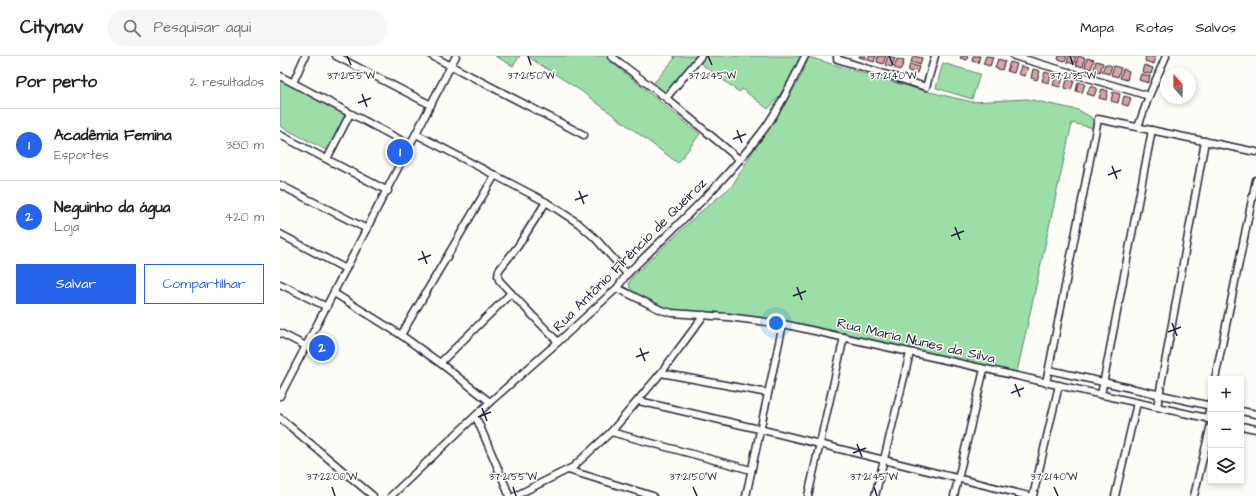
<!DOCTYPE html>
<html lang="pt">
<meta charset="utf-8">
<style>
:root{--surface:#fff;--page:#f6f6f6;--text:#222;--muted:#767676;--line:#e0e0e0;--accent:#2563eb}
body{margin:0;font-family:"Architects Daughter",sans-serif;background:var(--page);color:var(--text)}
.controls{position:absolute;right:12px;bottom:12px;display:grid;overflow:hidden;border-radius:0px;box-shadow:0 2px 6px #0003}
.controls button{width:36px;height:36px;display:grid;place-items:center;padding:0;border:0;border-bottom:1px solid var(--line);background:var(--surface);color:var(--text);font:20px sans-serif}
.compass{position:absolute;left:880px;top:12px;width:36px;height:36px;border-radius:50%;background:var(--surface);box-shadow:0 2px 6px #0003;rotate:339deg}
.you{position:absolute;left:496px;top:267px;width:14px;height:14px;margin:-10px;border:3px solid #fff;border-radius:50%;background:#1a73e8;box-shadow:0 0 0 6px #1a73e833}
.badge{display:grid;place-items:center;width:26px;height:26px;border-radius:50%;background:var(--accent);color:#fff;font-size:13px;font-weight:700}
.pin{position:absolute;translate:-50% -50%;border:2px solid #fff;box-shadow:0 1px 4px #0006}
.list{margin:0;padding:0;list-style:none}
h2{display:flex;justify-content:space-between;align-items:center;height:52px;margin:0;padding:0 16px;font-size:17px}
h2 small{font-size:13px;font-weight:400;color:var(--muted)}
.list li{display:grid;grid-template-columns:26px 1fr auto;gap:12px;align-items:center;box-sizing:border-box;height:72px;padding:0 16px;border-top:1px solid var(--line)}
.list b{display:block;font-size:15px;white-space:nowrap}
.list p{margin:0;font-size:13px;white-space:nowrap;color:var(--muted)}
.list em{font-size:13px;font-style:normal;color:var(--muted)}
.actions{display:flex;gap:8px;padding:12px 16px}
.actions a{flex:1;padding:9px 0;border:1px solid var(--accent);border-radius:0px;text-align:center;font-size:14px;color:var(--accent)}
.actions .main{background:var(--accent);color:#fff}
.icon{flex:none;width:22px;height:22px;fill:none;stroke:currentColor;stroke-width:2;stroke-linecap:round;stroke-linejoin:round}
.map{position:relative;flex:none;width:976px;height:440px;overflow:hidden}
header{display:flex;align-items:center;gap:24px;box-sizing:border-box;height:56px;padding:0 20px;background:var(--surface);border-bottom:1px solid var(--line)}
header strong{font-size:19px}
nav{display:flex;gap:22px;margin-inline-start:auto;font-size:14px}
.search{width:280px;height:36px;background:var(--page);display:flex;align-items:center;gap:10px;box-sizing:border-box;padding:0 14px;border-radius:22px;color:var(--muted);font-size:15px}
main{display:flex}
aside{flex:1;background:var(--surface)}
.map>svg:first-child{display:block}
</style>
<header>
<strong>Citynav</strong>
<div class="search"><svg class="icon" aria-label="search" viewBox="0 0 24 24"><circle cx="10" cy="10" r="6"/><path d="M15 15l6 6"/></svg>Pesquisar aqui</div>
<nav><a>Mapa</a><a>Rotas</a><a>Salvos</a></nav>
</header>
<main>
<aside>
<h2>Por perto<small>2 resultados</small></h2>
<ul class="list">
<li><span class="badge">1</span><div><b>Acadêmia Femina</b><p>Esportes</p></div><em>380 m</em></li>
<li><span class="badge">2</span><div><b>Neguinho da água</b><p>Loja</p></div><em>420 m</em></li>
</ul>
<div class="actions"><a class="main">Salvar</a><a>Compartilhar</a></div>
</aside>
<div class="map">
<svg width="976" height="440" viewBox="0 0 976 440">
<rect width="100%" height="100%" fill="#fdfcf7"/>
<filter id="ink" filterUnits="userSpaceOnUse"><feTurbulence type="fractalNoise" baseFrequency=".025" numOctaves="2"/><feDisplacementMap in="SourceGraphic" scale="8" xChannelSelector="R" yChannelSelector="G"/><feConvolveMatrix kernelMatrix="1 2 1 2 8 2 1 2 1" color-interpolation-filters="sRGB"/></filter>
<g filter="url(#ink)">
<g fill="#9ddea8" stroke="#608072">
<path d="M215,0h25l-7,10z"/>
<path d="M247,0h77l96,78 -22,29 -97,-72z"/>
<path d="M393,0h24l-31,39 -14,-10 23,-27z"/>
<path d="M424,0h98c-10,18 -19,38 -34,53l-26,-20 -3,3 -40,-30z"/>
<path d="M528,1l109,32 55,13 55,-3 51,11 13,7 4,9 -1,2 -22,-5 -55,249 -205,-46 -98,-14h-32l-15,-3 -31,-16 -6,-5 -1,-5 3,-6 66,-63 34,-28 21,-35 31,-45 16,-28z"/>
<path d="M663,7l37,11 -8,25 -36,-11z"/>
<path d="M0,20l71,36 -21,40 -50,-26z"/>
</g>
<g fill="#dda29f" stroke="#22223b">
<path d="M579,0h7v3l-7,-2z"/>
<path d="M589,0h7l-2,6 -6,-2z"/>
<path d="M598,0h8l-3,8 -6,-2z"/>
<path d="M608,0l7,2 -3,9 -7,-2z"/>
<path d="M633,0l9,2 -2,7 -9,-3z"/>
<path d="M681,0h7l-1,4 -7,-2z"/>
<path d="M693,0h7l-2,7 -6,-2z"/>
<path d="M706,0l7,1 -3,9 -7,-2z"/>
<path d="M779,0h8l-2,5 -7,-2z"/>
<path d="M789,0h7l-2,8 -7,-2z"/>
<path d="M798,0l7,2 -2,9 -7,-2z"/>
<path d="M866,0l10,1 -2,7 -9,-3z"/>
<path d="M807,2l7,2 -3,9 -6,-2z"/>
<path d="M617,3l7,2 -3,9 -7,-2z"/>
<path d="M718,3l7,2 -3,9 -7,-2z"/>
<path d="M816,5l7,2 -3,9 -6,-2z"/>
<path d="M730,6l7,2 -3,9 -7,-2z"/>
<path d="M630,8l9,3 -2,6 -9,-2z"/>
<path d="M825,8l7,2 -3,8 -7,-2z"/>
<path d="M864,9l9,3 -2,6 -9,-2z"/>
<path d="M741,10l7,2 -3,8 -7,-2z"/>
<path d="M834,10l7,2 -3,9 -7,-2z"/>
<path d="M753,13l7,2 -3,9 -6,-2z"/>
<path d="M843,13l6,2 -2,9 -7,-2z"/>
<path d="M765,16l6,2 -2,9 -7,-2z"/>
<path d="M861,18l9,2 -2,7 -9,-3z"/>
<path d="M776,20l7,2 -3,9 -7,-2z"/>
<path d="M787,23l7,2 -3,9 -6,-2z"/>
<path d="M798,26l7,2 -3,9 -6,-2z"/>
<path d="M810,30l7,2 -3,8 -7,-2z"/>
<path d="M822,33l6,2 -2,9 -7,-2z"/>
<path d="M833,36l7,2 -2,9 -7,-2z"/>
<path d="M844,40l7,2 -3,8 -6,-2z"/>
</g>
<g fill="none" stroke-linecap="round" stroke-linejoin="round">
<defs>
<g id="minor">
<path d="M56,0l95,49"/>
<path d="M152,0l152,79"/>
<path d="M331,0l55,42 74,62"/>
<path d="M557,0v3l89,28 9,-31"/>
<path d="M734,0l135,40"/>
<path d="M0,20l130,69"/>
<path d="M13,27l12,-27"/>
<path d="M386,42l35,-42"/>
<path d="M858,71l11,-31 17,-40"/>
<path d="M136,78l130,68 32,21 17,15 32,36"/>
<path d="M0,79l108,56"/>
<path d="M47,103l23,-45"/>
<path d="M0,129l87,44"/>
<path d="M266,146l-28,44 -19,24 -1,6 1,4 12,13 47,49"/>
<path d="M0,178l66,35"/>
<path d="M0,228l47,23"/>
<path d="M337,232l44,22 11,3 56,4 55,7 428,95"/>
<path d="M54,237l67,42 39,28 50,39"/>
<path d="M0,277l26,13"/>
<path d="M121,279l94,-160"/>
<path d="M160,307l71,-70"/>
<path d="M769,314l162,36"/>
<path d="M381,317l107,20"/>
<path d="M935,323l41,-199"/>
<path d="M766,327l52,-264 158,33"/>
<path d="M821,339l51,-265"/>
<path d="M0,340l176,-340"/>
<path d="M359,345l120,28 270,67"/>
<path d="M877,351l48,-266"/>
<path d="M961,355l15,3"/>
<path d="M196,361l30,70 3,9"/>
<path d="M0,362l93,78"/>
<path d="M927,363l4,-18"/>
<path d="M961,370l15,3"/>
<path d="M331,376l140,38"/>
<path d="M288,414l85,26"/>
<path d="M111,440l99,-94 68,-60 59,-54 10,-14c48,-47 98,-92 138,-146 16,-22 28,-48 40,-72"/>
<path d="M235,440l58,-29 38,-35 50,-59 43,-58"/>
<path d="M466,440l37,-172"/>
<path d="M528,440l36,-159"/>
<path d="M595,440l35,-143"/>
<path d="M674,440l30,-127"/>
<path d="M753,440l26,-111"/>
<path d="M835,440l22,-93"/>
<path d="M914,440l17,-72"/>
</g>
</defs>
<use href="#minor" stroke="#22223b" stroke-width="9"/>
<use href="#minor" stroke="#fdfcf7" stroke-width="6"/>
</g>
</g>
<path fill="none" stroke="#22223b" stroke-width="1.5" d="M67,0l4,9M248,0l3,9M428,0l4,9M609,0l4,9M790,0l3,9M82,38l5,13M78,47l13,-5M457,74l5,13M453,83l13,-5M832,110l5,13M828,119l13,-5M299,135l5,13M295,144l13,-5M675,171l5,13M671,180l13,-5M142,195l5,13M138,204l13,-5M517,231l5,13M513,240l13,-5M892,267l5,13M888,276l13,-5M360,292l5,13M356,301l13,-5M735,328l5,13M731,337l13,-5M202,352l5,13M198,361l13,-5M577,388l5,13M573,397l13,-5M52,431l3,9M233,431l3,9M413,431l4,9M594,431l3,9M774,431l4,9"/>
<g text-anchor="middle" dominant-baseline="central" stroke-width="3" stroke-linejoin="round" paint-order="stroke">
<g font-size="14" fill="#22223b" stroke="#fdfcf7">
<text transform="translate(350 199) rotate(-45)">Rua Antônio Flrêncio de Queiroz</text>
<text transform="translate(636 285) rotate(13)">Rua Maria Nunes da Silva</text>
</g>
</g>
<g font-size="10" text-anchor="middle" fill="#22223b" stroke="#fdfcf7" stroke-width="3" stroke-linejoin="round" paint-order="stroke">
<text x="71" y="23">37°21'55"W</text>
<text x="251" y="23">37°21'50"W</text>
<text x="432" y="23">37°21'45"W</text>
<text x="613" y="23">37°21'40"W</text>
<text x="793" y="23">37°21'35"W</text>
<text x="52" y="424">37°22'00"W</text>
<text x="233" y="424">37°21'55"W</text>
<text x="413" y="424">37°21'50"W</text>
<text x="594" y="424">37°21'45"W</text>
<text x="774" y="424">37°21'40"W</text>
</g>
</svg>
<div class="controls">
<button>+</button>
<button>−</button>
<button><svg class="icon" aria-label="layers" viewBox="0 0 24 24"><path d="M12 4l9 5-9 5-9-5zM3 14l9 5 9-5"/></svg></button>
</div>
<svg class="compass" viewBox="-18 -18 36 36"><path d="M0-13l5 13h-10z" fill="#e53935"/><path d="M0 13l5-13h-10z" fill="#767676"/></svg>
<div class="you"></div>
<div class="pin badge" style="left:120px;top:96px">1</div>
<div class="pin badge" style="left:42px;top:292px">2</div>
</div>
</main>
